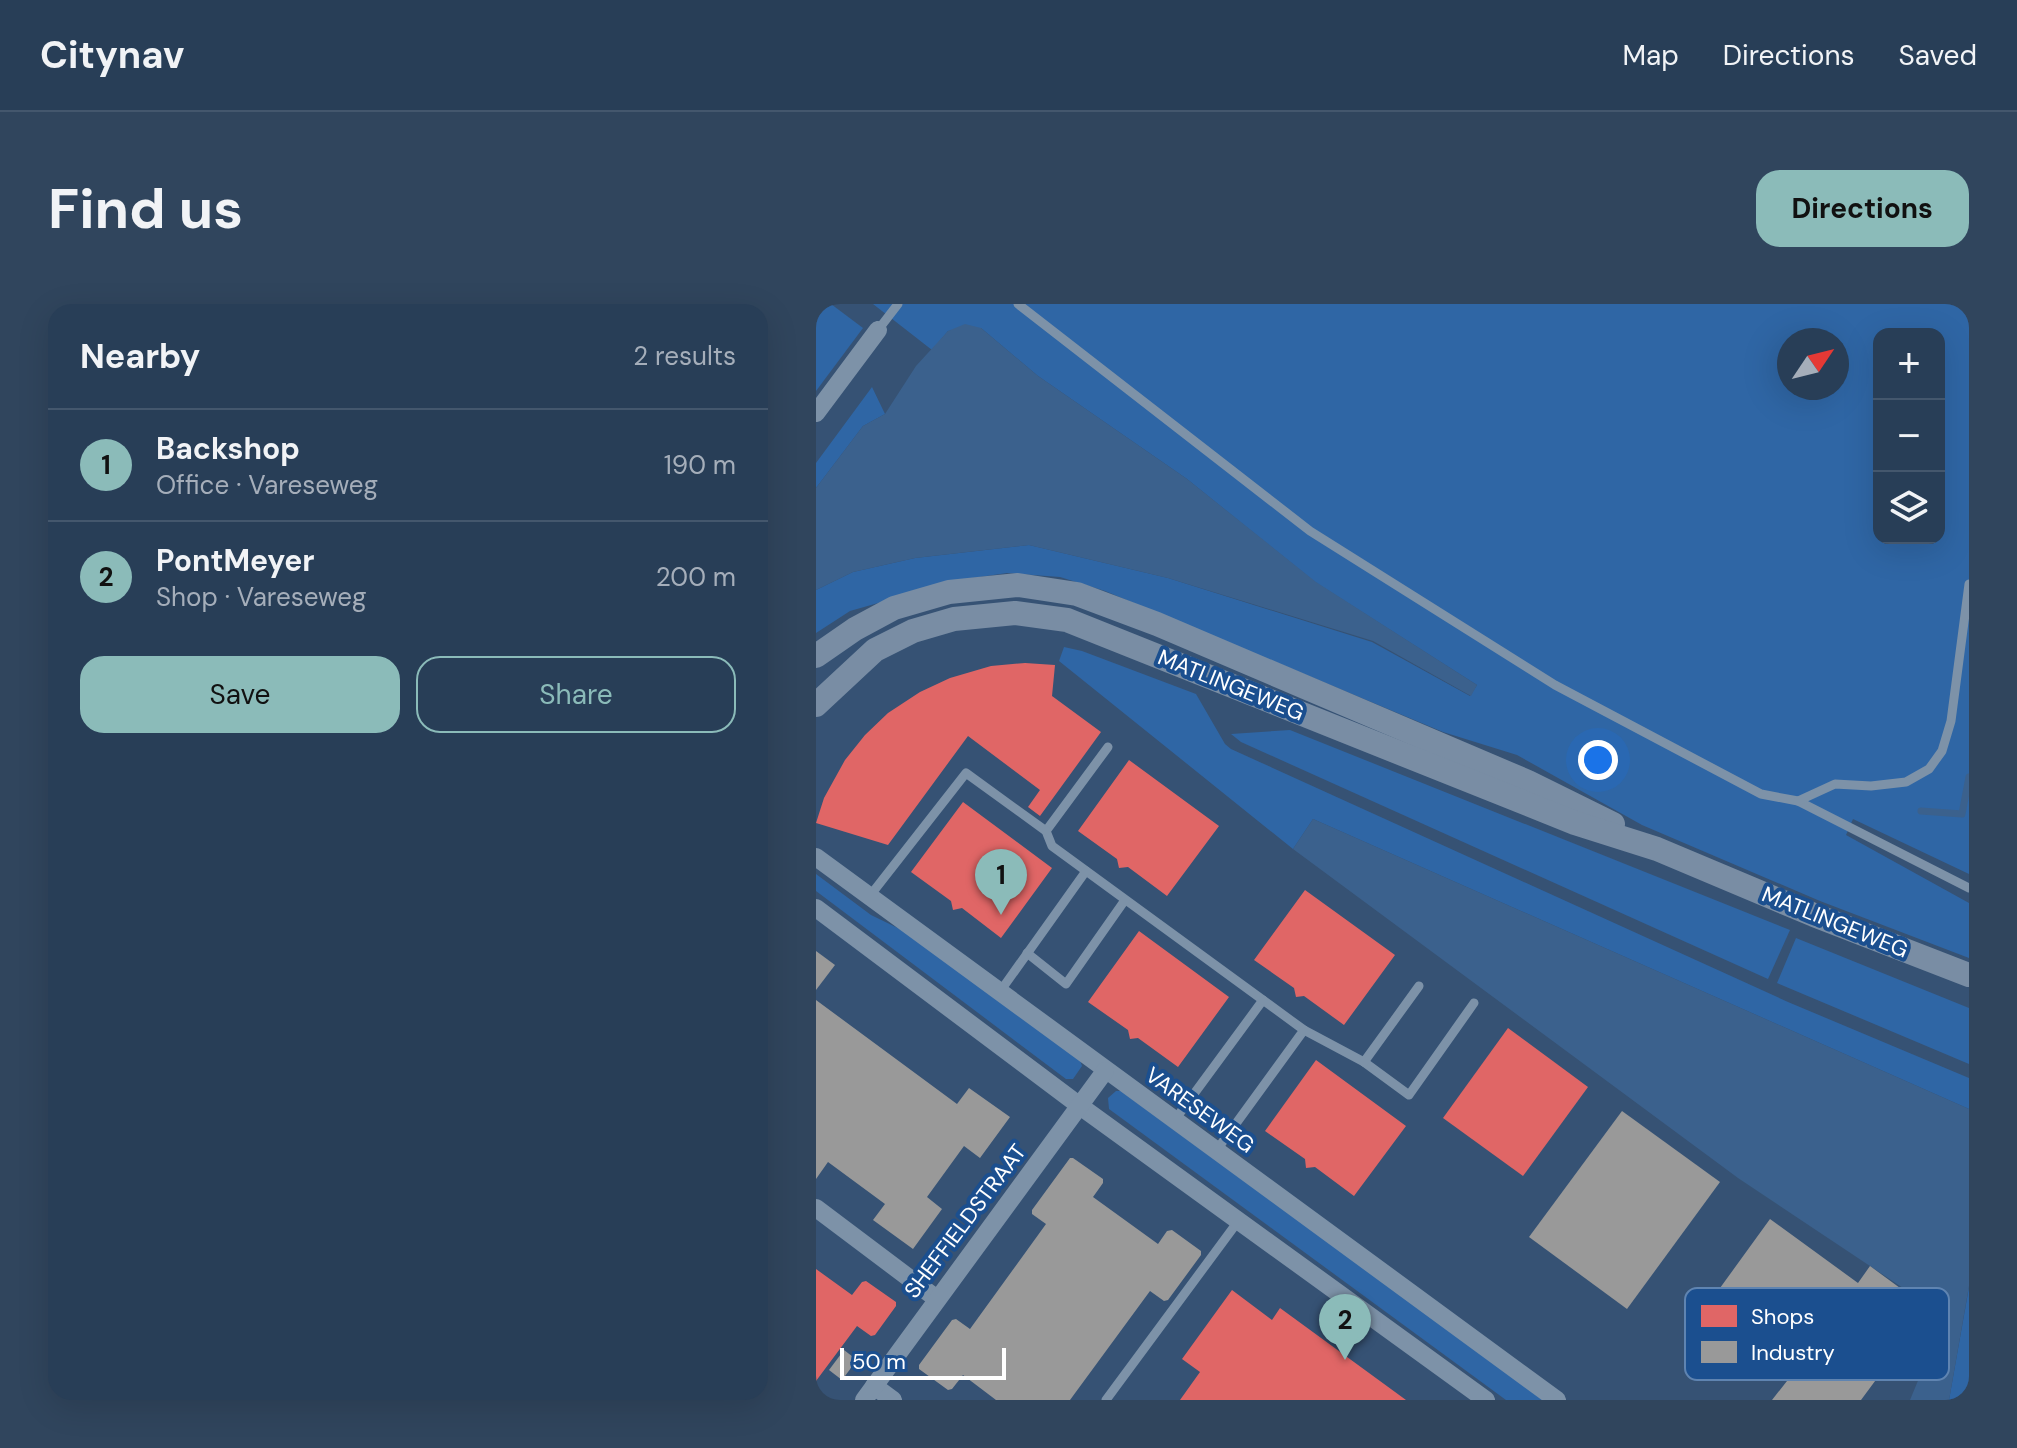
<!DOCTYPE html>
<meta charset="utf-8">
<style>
:root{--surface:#283e57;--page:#30455d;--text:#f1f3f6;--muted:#a5aeba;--line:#44576d;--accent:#8bbbb9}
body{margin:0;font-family:"DM Sans",sans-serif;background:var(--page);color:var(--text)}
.controls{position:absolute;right:24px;top:24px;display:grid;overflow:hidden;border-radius:16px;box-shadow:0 8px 32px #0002}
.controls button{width:72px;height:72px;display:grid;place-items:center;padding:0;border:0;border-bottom:2px solid var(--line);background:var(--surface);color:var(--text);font:40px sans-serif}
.compass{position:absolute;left:961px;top:24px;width:72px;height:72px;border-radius:50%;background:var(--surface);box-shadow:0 8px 32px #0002;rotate:55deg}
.scale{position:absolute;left:24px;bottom:20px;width:166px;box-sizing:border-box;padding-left:8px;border:4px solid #fff;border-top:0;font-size:22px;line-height:28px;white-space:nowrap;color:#fff;-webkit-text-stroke:6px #1b4f8f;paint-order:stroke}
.you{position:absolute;left:782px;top:456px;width:28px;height:28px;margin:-20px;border:6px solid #fff;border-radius:50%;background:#1a73e8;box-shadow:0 0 0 12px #1a73e833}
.badge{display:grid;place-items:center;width:52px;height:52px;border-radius:50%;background:var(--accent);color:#111;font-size:26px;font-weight:700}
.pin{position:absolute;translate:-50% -66px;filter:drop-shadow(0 2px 4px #0008)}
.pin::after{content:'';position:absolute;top:42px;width:28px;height:24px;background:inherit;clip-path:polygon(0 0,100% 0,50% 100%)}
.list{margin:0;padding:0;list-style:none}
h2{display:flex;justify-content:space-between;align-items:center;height:104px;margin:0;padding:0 32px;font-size:34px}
h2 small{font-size:26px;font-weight:400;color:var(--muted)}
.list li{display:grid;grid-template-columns:52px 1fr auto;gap:24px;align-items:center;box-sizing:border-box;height:112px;padding:0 32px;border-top:2px solid var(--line)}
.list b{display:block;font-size:30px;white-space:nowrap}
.list p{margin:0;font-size:26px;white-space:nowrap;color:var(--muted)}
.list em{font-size:26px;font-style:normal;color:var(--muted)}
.actions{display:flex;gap:16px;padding:24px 32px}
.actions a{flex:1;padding:18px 0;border:2px solid var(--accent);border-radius:24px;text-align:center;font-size:28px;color:var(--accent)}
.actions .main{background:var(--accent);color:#111}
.icon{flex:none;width:44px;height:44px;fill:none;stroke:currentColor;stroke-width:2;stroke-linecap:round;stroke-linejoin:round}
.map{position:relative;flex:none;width:1153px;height:1096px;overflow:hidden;border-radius:24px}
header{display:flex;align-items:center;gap:48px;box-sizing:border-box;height:112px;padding:0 40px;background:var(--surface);border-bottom:2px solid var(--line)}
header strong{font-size:38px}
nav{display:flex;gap:44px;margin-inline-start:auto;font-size:28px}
.intro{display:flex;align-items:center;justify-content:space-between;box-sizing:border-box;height:192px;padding:0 48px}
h1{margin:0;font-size:56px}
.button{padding:20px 36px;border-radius:24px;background:var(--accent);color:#111;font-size:28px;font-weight:700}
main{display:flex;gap:48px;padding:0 48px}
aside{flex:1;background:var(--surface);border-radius:24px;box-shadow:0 8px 32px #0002}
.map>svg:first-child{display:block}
</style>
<header>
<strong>Citynav</strong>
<nav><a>Map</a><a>Directions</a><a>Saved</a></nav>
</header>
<div class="intro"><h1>Find us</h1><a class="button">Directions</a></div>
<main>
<aside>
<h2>Nearby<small>2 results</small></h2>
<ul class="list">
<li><span class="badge">1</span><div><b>Backshop</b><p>Office · Vareseweg</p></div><em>190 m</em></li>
<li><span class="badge">2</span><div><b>PontMeyer</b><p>Shop · Vareseweg</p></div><em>200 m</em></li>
</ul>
<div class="actions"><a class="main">Save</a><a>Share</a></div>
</aside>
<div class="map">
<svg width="1153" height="1096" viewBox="0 0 1153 1096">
<rect width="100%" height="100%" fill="#365274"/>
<g fill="#2f66a5" fill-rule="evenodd">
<path d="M0,0h15l32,24 -47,63z"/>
<path d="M57,0h1096v570l-116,-55 -7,16 123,68v55l-149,-57 -178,-76 -125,-70 -74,-23 -338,-141 -45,-14 -53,-4 -48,7 -109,31 -34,22v-43l37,-18 62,-14 114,-13 139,33 204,64 98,54 7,-11 -162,-103 -128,-103 -149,-103 -57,-48 -33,3 -16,19zM1063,30h60v204h-60zM973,36h48v48h-48z"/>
<path d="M56,83l13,27 -22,12 -47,62v-25z"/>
<path d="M248,343l18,4 114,43 29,50 6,5 557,253 181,76v31l-656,-290 -20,30 -234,-188z"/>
<path d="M474,426l500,200 -22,49 -527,-237 -10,-8z"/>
<path d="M0,570l55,41 35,17 174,128 2,6 -9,13h-7l-250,-188z"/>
<path d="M980,634l173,70v56l-192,-81z"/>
<path d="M300,787h5l423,309h-38l-397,-291 -1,-11z"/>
<path d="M1153,983v113h-20z"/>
</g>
<g fill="#3b618d">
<path d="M149,20l16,4 57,48 149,103 129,103 161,103 -6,11 -98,-55 -205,-63 -139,-33 -114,13 -62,14 -37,18v-102l47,-62 22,-12 31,-48 32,-35z"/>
<path d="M497,515l656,290v177l-20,114h-39l31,-75 -2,-13 -201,-134 -445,-329z"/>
</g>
<g fill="#e06666">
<path d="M209,359l30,2 -3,31 49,36 -61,84 -12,-9 12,-17 -72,-54 -80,109 -72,-22 8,-25 21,-38 20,-25 23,-22 32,-21 30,-14 41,-12z"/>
<path d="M313,456l90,66 -52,70 -39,-29 -9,1 -2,-9 -39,-28z"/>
<path d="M147,498l89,66 -51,70 -39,-30 -9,2 -2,-9 -40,-29z"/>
<path d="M489,586l90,65 -51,70 -40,-29 -8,1 -2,-9 -40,-28z"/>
<path d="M323,627l90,66 -51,70 -40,-29 -8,1 -2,-9 -40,-28z"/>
<path d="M692,724l80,59 -65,89 -80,-58z"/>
<path d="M500,756l90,66 -52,70 -39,-29 -9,1 -1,-9 -40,-28z"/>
<path d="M0,965l36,26 10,-13 4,-1 30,21v4l-21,29 -4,1 -14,-10 -41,55z"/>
<path d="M416,986l40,30 8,-12 126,92h-226l20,-28 -18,-13z"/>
</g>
<g fill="#999">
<path d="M0,647l19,14 -19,25z"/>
<path d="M0,696l141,104 12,-16 41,29 -30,41 -16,-12 -37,51 15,12 -29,40 -40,-29 12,-16 -57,-42 -12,17z"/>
<path d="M806,807l98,71 -93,127 -98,-72z"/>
<path d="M254,854h3l30,21v4l-10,14 65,47 9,-13 5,-1 29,21v4l-33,45 -4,1 -14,-10 -80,109h-74l-33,-25 -11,14 -4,1 -29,-21v-4l33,-45 4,-1 14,10 76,-105 -14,-10v-4z"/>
<path d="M954,915l88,64 12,-17 60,44 6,9v13l-18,27 -17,-13 -40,54h-89l15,-19 -88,-64z"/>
<path d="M28,1046l13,10 -15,20 -13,-10z"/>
</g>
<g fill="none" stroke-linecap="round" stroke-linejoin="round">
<path stroke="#3b618d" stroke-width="7" d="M1105,507l41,3 7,-37"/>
<g stroke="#7d92a8" stroke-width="9">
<path d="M202,0l292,227 245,154 206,109 37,7 171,87"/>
<path d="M62,26l20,-26"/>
<path d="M982,497l37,-17 36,2 35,-4 23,-13 13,-18 9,-30 18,-137"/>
<path d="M230,527l62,-84"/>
<path d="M53,593l97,-124 80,58 6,15 252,184 -88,121"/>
<path d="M211,649l39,31 59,-84"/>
<path d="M183,689l87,-122"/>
<path d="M488,726l60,32 45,33 65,-92"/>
<path d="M548,758l55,-76"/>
<path d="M358,817l89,-121"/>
<path d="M290,1096l133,-180"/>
</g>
<g stroke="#7d92a8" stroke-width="18">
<path d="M0,109l62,-83"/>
<path d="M0,553l741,543"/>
<path d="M0,604l264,198 406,294"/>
<path d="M0,904l121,91"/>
<path d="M58,1082l19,14"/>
<path d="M48,1096l241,-329"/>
</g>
<g stroke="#798da4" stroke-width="24">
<path d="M0,352l39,-27 39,-21 55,-16 69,-7 59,9 80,30 371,158 85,42"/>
<path d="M0,401l59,-55 38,-19 41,-12 61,-6 52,7 508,203 82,26 157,66 155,60"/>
</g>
</g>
<g text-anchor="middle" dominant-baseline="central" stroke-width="8" stroke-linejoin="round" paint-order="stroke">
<g font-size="22" fill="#fff" stroke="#1b4f8f">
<text transform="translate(415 381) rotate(22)">MATLINGEWEG</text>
<text transform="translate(1019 618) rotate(22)">MATLINGEWEG</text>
<text transform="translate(384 806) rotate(36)">VARESEWEG</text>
<text transform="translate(149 917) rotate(-53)">SHEFFIELDSTRAAT</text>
</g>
</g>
<rect x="869" y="984" width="264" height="92" rx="12" fill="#1b4f8f" stroke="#5f84b1" stroke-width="2"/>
<rect x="885" y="1001" width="36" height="22" fill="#e06666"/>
<rect x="885" y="1037" width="36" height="22" fill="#999"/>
<g font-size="22" fill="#fff">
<text x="935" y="1020">Shops</text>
<text x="935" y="1056">Industry</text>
</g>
</svg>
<div class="controls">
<button>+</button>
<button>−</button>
<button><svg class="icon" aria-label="layers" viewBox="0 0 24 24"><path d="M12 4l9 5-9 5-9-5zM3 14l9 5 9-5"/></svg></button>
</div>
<svg class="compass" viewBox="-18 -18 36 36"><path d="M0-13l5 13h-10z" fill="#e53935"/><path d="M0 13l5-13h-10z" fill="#a5aeba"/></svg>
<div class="scale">50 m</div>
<div class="you"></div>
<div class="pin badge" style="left:185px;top:611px">1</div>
<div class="pin badge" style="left:529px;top:1056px">2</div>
</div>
</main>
